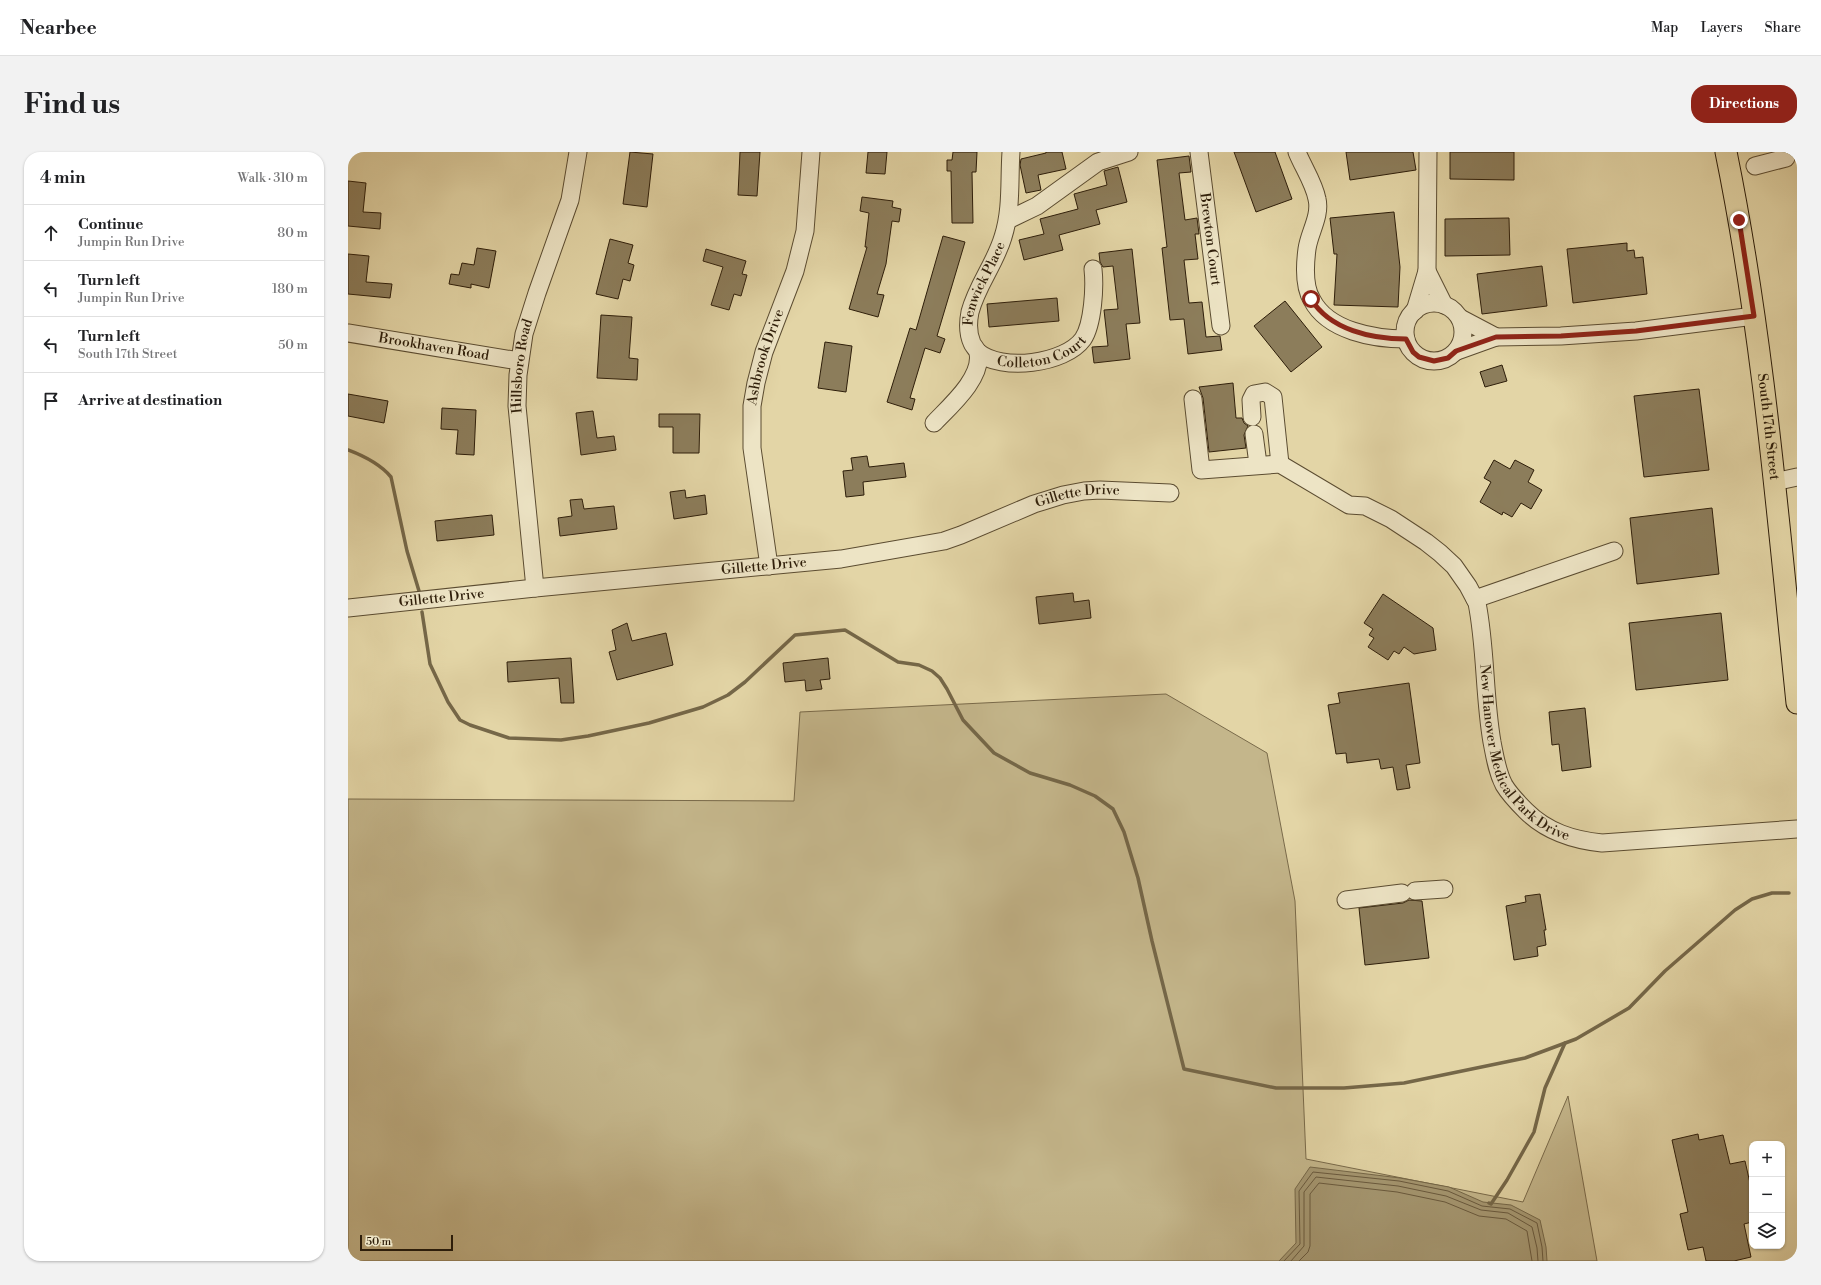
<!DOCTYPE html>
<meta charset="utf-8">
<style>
:root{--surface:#fff;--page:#f2f2f2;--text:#202124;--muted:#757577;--line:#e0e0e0;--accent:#8f2418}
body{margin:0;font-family:"Libre Bodoni",serif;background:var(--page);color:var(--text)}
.controls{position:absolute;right:12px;bottom:12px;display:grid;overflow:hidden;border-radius:8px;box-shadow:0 1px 3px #0004}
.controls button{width:36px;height:36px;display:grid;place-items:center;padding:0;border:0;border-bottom:1px solid var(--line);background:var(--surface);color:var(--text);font:20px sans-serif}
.scale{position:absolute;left:12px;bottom:10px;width:93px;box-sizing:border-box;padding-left:4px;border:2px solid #2e1e0a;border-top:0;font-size:11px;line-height:14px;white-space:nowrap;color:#2e1e0a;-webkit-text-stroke:3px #ede4c5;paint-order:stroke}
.stop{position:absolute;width:12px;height:12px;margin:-9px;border:3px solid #8f2418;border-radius:50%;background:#fff}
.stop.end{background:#8f2418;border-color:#fff;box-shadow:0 1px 4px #0008}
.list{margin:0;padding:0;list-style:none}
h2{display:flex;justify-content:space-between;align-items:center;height:52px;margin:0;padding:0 16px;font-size:17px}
h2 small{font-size:13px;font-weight:400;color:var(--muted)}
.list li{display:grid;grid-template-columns:26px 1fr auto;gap:12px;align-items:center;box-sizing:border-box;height:56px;padding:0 16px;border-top:1px solid var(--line)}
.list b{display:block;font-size:15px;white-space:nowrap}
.list p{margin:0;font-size:13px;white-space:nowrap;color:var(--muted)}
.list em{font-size:13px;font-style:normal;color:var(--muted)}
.icon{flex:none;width:22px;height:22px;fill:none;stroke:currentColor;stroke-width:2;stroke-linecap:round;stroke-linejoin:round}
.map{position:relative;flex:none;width:1449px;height:1109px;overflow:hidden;border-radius:16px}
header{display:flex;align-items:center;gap:24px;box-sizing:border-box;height:56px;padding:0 20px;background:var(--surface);border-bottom:1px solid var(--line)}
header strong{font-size:19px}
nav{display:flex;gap:22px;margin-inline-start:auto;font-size:14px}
.intro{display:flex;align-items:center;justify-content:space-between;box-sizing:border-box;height:96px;padding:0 24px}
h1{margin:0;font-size:28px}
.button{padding:10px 18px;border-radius:16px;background:var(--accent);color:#fff;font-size:14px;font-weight:700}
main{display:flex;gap:24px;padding:0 24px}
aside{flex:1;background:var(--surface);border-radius:16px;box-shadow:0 1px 3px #0004}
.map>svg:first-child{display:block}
</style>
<header>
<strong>Nearbee</strong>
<nav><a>Map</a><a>Layers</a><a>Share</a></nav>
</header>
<div class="intro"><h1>Find us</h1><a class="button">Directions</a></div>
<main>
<aside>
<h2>4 min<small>Walk · 310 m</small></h2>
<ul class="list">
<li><svg class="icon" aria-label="ahead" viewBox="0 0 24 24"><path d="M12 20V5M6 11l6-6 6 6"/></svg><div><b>Continue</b><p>Jumpin Run Drive</p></div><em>80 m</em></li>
<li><svg class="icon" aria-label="left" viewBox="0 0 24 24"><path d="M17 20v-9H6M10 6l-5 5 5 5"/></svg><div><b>Turn left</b><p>Jumpin Run Drive</p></div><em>180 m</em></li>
<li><svg class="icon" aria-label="left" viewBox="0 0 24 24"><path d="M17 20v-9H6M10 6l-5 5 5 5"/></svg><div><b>Turn left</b><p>South 17th Street</p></div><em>50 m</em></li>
<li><svg class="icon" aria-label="arrive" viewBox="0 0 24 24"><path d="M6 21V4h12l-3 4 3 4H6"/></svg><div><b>Arrive at destination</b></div></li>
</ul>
</aside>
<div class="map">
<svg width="1449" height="1109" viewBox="0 0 1449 1109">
<rect width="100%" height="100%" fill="#e3d5a6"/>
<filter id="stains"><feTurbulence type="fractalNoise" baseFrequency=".005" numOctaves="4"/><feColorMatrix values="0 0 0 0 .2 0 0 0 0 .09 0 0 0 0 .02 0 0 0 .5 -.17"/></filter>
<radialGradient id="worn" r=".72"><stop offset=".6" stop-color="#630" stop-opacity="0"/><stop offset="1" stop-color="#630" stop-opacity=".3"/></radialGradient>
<path fill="#c4b68b" stroke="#796a4a" d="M818,542l101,59 28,148 11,258 217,43 45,-106 29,165h-1249v-462l446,2 6,-89z"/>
<path fill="#a59771" stroke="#756748" d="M962,1015l90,11 49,9 34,15 28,3 29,15 6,27 1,14h-268l17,-18 -1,-54z"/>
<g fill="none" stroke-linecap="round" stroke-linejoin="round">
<g stroke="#6a5a3e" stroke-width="1">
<path d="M936,1109l16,-17 -1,-53 14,-19 86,9 49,10 34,15 28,3 27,14 5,24 1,14"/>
<path d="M943,1109l13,-15v-54l12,-15 82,9 48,10 35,14 27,3 24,14 5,21 1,13"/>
<path d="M951,1109l9,-9 2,-6v-52l9,-11 78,9 48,10 34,14 27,3 21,12 5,30"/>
</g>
<g stroke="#756748" stroke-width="3.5">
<path d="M0,298c16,6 32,14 43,27l16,74 12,40"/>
<path d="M74,460l8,52 18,38 12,18 10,5 39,13 52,2 27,-4 61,-13 54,-16 25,-12 17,-13 50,-47 50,-5 53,32 21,3 13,6 8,7 7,11 16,31 31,33 36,20 40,12 25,11 18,13 11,23 14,46 14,63 32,128 92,19h68l60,-5 121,-25 51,-19 53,-31 36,-37 70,-61 17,-11 20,-6h17"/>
<path d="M1141,1051l2,1 16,-24 27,-48 11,-44 20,-45"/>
</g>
</g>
<g fill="#8c7d5b" stroke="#2e1e0a">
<path d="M282,0l23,2 -6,53 -24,-3z"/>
<path d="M392,0h20l-3,44 -19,-1z"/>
<path d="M520,0h19l-2,22 -19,-1z"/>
<path d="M605,0h24l-1,20h-4l1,51h-21l-1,-52h-4v-11h5z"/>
<path d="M698,0h16l4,17 -28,6 3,15 -15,3 -6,-28 1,-6 25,-6z"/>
<path d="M886,0h41l17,47 -36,13z"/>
<path d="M998,0h67l3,18 -66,10z"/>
<path d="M1102,0h64v28l-64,-1z"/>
<path d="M841,4l2,16 -12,1 6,47 12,-2 2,16h-4l3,25 -14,1 5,43 13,-1 4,35 14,-1 2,14 -34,4 -4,-35 -14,1 -8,-72 5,-1 -10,-87z"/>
<path d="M770,15l9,35 -31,8 4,14 -41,11 4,15 -39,10 -5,-20 25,-6 -4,-15 38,-10 -4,-15 33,-9 -3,-14z"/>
<path d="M0,29l18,2 -3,29 18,1 -1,16 -32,-3z"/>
<path d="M514,45l31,4 -1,6 9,2 -2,13 -7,-1 -6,43 -9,30 7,1 -6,22 -29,-8 18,-62h-2l4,-34 -9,-2z"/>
<path d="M1046,60l6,55 -2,40 -64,-2 3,-51h-3l-4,-36z"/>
<path d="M1161,66l1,37 -65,1v-37z"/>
<path d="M595,84l22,6 -28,94 8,3 -5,14 -15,-5 -15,50 5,1 -3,11 -25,-8 23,-74 6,2z"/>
<path d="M262,87l23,6 -5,18 6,2 -4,16 -7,-2 -5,20 -22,-5z"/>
<path d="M1279,91v8l7,-1 1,8 8,-1 4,37 -74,9 -6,-54z"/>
<path d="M129,96l19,3 -7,37 -18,-4v4l-22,-4 2,-10 8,1 3,-12 12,2z"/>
<path d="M358,97l40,12 -4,13 5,1 -6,21 -7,-2 -5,16 -18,-5 12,-38 -20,-6z"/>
<path d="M784,97l8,74 -14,1 4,35 -36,4 -2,-16 16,-1 -4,-36 14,-1 -5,-43 -10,1 -3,-5 -1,-9z"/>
<path d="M0,102l21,2 -3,26 26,2 -2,14 -42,-4z"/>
<path d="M1194,114l5,40 -65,8 -5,-40z"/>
<path d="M709,146l2,23 -70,6 -2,-23z"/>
<path d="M937,149l37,46 -31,25 -37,-46z"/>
<path d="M253,163l31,2 -3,41 9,1 -1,21 -40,-2z"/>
<path d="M477,190l27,4 -6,46 -28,-4z"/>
<path d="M1154,213l5,16 -22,6 -5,-15z"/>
<path d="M885,231l3,35h6l2,5 4,3 -4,9 2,13 -37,4 -6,-54 -4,-11z"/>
<path d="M1351,237l10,81 -65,7 -10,-81z"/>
<path d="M0,242l40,7 -4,22 -36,-7z"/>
<path d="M94,256l34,2 -2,45 -18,-1 2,-24 -17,-1z"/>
<path d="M245,259l4,27 17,-2 2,14 -35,5 -5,-42z"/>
<path d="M311,262h41l-1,39h-26v-26h-14z"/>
<path d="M519,304l2,11 35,-4 2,14 -43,5 1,13 -18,2 -3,-26 10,-1 -2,-12z"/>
<path d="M1146,308l16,9 5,-9 19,10 -6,12 14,8 -11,19 -10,-6 -9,14 -9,-5 -1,3 -22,-13 11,-20 -7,-4z"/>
<path d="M337,338l1,8 19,-3 2,19 -33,5 -4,-27z"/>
<path d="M234,347l2,10 30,-3 3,23 -57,7 -2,-18 14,-2 -2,-16z"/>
<path d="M1364,356l7,66 -82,10 -7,-66z"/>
<path d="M144,363l2,20 -57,6 -2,-20z"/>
<path d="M725,441l1,9 15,-2 2,18 -52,6 -3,-27z"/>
<path d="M1035,442l50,34 3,22 -22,4 -10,-7 -5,7 -5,-3 -6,9 -20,-13 6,-9 -5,-3 4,-6 -9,-6z"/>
<path d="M1373,461l7,67 -92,10 -7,-67z"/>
<path d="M279,471l5,18 34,-8 7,32 -56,15 -8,-28 7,-2 -4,-20z"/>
<path d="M223,506l3,45h-13l-2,-25 -51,4 -1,-20z"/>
<path d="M480,506l2,21 -10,1 2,9 -16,2 -1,-11 -20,2 -2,-19z"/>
<path d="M1061,531l11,80 -14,2 4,23 -13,2 -4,-23 -12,2 -2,-10 -32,4 -1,-10 -10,1 -8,-49 12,-2 -2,-10z"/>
<path d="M1237,556l6,59 -29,4 -3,-27 -7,1 -3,-33z"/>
<path d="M1192,742l6,36h-2l2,15 -9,2 1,9 -24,4 -8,-54 20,-4 -1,-6z"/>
<path d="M1061,748l13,1 7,57 -64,7 -6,-57 44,-5z"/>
<path d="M1350,982l1,6 24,-5 7,29 15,-3 7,31v30l-8,2 7,33 -17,4h-28l-3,-14 -15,3 -8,-36 8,-2 -16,-72z"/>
</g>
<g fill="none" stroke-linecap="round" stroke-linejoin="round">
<defs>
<g id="minor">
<path id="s1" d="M851,0l22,174"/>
<path d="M949,0c6,15 17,31 20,47 4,17 -8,34 -10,50 -2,15 -3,38 5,51 16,31 62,39 94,39"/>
<path d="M1407,14l31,-8"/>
<path d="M660,68l29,-14 61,-44 31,-10"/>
<path d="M1079,119l1,-119"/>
<circle cx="1086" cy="180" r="29"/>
<path d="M1067,159l12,-40 17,34"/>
<path id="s2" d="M0,181l171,28"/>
<path d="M1148,185l65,-1 75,-5 118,-15"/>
<path d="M1109,199l39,-14 -36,-19"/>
<path id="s3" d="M630,200c23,20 87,12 105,-13 10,-15 12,-52 10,-70"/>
<path id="s4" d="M845,247l8,71 79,-6 69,41 16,1 26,13 35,23 14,11 14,13 14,20 9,17c9,45 7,93 15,139 3,15 5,30 12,43 6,10 14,18 22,26 21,21 47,29 76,32l195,-14"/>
<path d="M904,265l-1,-17 3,-6 11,-2 8,5 7,67"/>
<path id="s5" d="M586,271c15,-16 49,-45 44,-70 -1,-4 -5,-7 -6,-10 -4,-9 -4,-21 -2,-31 7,-27 25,-48 33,-75 9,-28 6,-57 8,-85"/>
<path d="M906,282l4,30"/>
<path d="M1426,330l23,-5"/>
<path id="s6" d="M421,414l-17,-118v-42l4,-23 8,-31 31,-81 10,-40 6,-79"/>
<path id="s7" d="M187,436l-18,-182 1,-31 6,-41 13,-41 33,-93 8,-48"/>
<path d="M1127,447l139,-48"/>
<path id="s8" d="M0,456l187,-20 306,-29 103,-18 17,-6 73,-31 29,-9 21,-4 16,-1 70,3"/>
<path d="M1067,739l29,-2"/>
<path d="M998,748l56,-7"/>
</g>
<g id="major">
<path id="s9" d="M1378,0c37,181 52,367 71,551"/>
</g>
</defs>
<use href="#minor" stroke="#5b4c31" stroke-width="19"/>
<use href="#major" stroke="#2e1e0a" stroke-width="23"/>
<use href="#minor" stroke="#ede4c5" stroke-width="17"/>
<use href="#major" stroke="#e3d5a6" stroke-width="21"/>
</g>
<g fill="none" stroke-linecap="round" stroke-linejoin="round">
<path stroke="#8f2418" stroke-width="5" d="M963,147c19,31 61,40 95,40l7,13 6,5 15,4 14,-3 8,-7 40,-14 65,-1 75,-5 118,-15 -15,-96"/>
</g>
<g text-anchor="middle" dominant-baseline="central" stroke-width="4" stroke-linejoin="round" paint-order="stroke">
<g font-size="14" fill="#2e1e0a" stroke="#ede4c5">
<text stroke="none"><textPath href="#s1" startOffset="88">Brewton Court</textPath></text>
<text stroke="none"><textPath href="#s5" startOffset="160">Fenwick Place</textPath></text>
<text stroke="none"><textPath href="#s3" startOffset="68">Colleton Court</textPath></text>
<text stroke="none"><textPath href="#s2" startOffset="87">Brookhaven Road</textPath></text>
<text stroke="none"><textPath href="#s6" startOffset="212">Ashbrook Drive</textPath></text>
<text stroke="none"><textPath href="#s7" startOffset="223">Hillsboro Road</textPath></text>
<text stroke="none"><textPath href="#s9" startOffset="278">South 17th Street</textPath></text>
<text stroke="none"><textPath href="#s8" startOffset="742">Gillette Drive</textPath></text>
<text stroke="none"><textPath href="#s8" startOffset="418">Gillette Drive</textPath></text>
<text stroke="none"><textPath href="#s8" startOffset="94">Gillette Drive</textPath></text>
<text stroke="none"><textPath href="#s4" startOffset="564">New Hanover Medical Park Drive</textPath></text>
</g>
</g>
<rect width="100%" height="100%" filter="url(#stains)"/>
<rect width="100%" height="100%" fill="url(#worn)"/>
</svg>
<div class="controls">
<button>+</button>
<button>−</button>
<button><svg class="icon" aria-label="layers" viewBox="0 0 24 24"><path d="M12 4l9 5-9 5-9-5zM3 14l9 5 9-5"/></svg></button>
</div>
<div class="scale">50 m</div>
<div class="stop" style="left:963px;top:147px"></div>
<div class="stop end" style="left:1391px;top:68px"></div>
</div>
</main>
